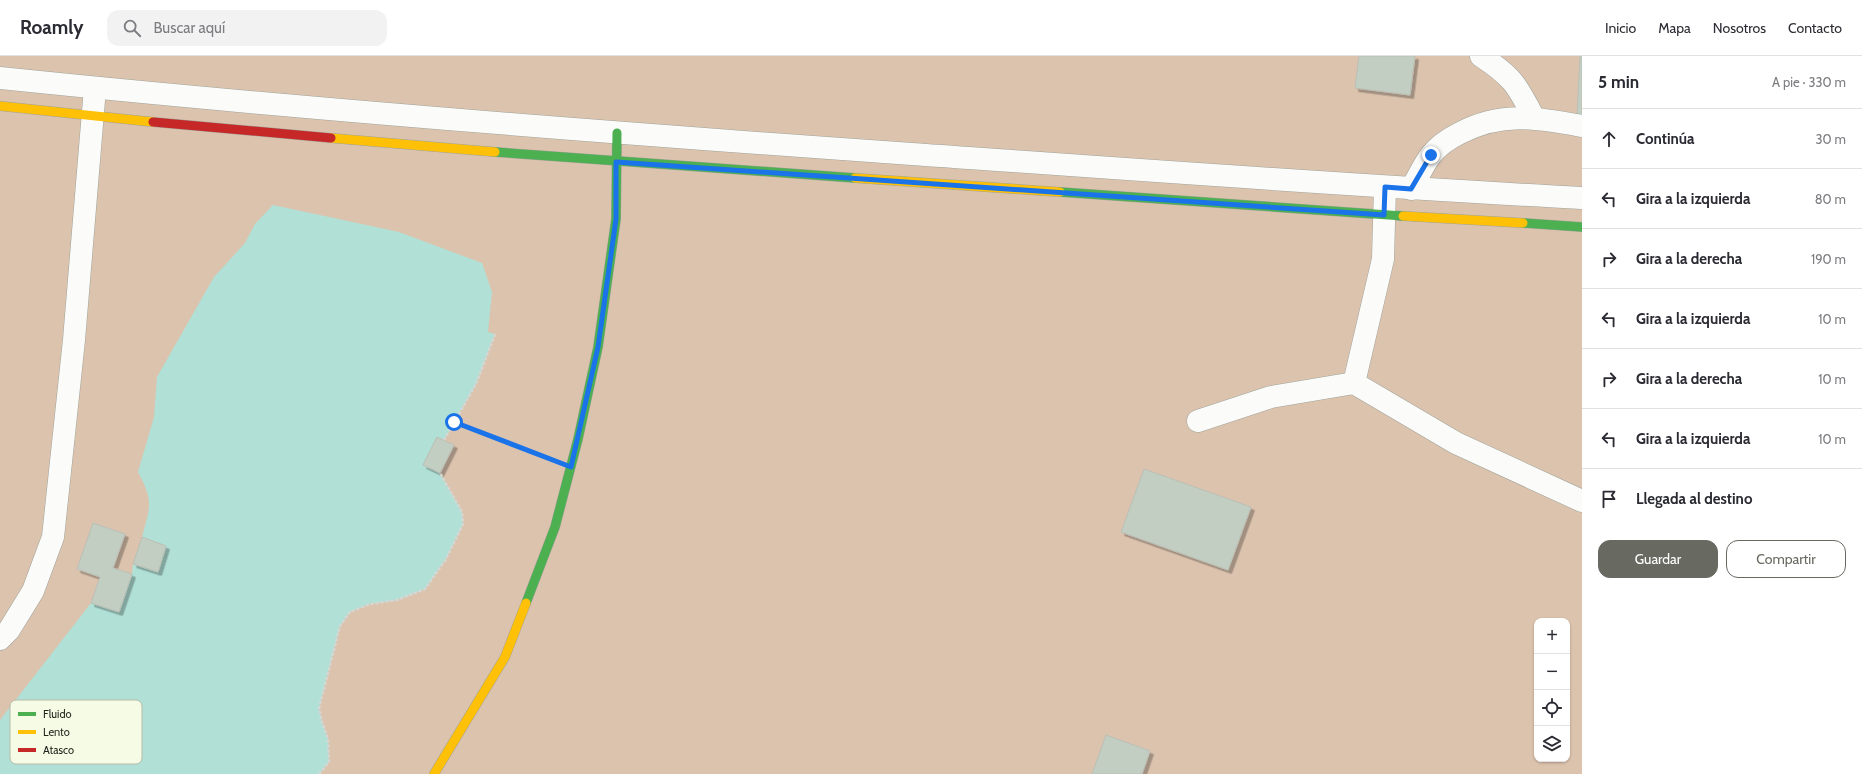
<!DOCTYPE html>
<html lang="es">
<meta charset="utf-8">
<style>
:root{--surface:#fff;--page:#f2f2f3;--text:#2b2b33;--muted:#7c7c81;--line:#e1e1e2;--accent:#686a61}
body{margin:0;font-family:Cabin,sans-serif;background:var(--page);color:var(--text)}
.controls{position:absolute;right:12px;bottom:12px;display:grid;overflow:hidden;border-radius:8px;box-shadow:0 1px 3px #0004}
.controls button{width:36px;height:36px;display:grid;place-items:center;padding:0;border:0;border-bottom:1px solid var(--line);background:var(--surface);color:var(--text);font:20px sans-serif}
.stop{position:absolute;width:12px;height:12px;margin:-9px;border:3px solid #1a73e8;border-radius:50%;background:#fff}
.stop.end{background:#1a73e8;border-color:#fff;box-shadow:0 1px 4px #0008}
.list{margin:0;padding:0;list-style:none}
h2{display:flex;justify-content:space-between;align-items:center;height:52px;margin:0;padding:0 16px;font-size:17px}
h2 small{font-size:13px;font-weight:400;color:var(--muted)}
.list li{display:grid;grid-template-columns:26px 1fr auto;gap:12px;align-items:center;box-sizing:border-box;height:60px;padding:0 16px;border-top:1px solid var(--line)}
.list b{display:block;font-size:15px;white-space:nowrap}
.list em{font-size:13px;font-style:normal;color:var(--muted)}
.actions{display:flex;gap:8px;padding:12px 16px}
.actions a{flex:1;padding:9px 0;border:1px solid var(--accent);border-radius:12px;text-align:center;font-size:14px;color:var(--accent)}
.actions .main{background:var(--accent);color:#fff}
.icon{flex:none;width:22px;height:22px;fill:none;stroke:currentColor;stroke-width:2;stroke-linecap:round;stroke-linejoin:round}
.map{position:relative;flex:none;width:1582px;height:718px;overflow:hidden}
header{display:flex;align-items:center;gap:24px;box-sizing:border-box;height:56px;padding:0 20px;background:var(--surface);border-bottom:1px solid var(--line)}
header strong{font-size:19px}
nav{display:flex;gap:22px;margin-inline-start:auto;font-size:14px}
.search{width:280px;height:36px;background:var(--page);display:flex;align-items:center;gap:10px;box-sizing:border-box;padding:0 14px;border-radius:12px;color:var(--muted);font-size:15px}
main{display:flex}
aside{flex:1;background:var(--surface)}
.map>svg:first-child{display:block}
</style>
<header>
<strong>Roamly</strong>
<div class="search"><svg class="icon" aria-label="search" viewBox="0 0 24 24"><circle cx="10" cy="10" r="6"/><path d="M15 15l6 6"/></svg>Buscar aquí</div>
<nav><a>Inicio</a><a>Mapa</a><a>Nosotros</a><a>Contacto</a></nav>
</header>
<main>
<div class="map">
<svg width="1582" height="718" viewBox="0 0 1582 718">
<defs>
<filter id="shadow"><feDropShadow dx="3.5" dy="3.5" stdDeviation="0" flood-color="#0004"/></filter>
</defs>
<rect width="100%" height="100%" fill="#e6e9dd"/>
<path fill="#dcc3ae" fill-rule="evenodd" d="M0,0h1582v718h-1582zM1537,565h30v138h-30z"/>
<path fill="#b0e0d6" d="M273,149l126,27 83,31 10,29 -4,40 7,2 -19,50 -32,56 -7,-3 -14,28 17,8 22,39 1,12 -17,35 -21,30 -28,11 -27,4 -20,8 -10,14 -21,82 3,14 6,17 1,23 -10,12h-319v-54l91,-117 28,9 13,-38 1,-10 25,7 8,-25 -24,-9c8,-30 12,-36 -4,-65l16,-55 3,-40 57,-100 31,-34 10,-19z"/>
<g fill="#c3cec2" stroke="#babfb6" filter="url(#shadow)">
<path d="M1359,0h56l-5,39 -55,-7z"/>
<path d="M1580,0h2v61l-5,-1z"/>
<path d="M437,381l17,8 -14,28 -17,-8z"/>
<path d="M1144,413l107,38 -23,63 -107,-38z"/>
<path d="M93,467l32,11 -12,34 19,6 -13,38 -28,-9 9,-26 -23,-8z"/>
<path d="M142,481l24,9 -8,26 -25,-8z"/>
<path d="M1106,679l44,16 -8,23h-50z"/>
</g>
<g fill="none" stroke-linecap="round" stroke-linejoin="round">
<defs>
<g id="street">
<path d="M1481,0c32,21 36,29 53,62"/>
<path d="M0,22c299,31 598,54 898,75 228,16 456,33 684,45"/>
<path d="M1385,131l-2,72 -29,124 102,60 126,58"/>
<path d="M1411,133c7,-11 12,-24 20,-34 8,-10 19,-17 29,-22 42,-22 78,-15 122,-7"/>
<path d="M1198,365l73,-24 83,-14"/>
<path d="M0,583l9,-9 24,-39 20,-54 21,-197 21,-252"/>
</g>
<g id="fast">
<path d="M495,96l360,26"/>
<path d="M1060,136l343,24"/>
<path d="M1523,167l59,4"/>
<path d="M526,547l29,-76 23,-88 20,-92 18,-128 1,-86"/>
</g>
<g id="slow">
<path d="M0,50l153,16"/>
<path d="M331,82l164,14"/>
<path d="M855,122l205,14"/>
<path d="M1403,160l120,7"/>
<path d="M434,718l71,-117 21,-54"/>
</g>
<path id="jam" d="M153,66l178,16"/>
</defs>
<use href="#street" stroke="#a0a399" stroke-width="23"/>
<use href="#fast" stroke="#a0a399" stroke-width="10"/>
<use href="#slow" stroke="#a0a399" stroke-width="10"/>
<use href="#jam" stroke="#a0a399" stroke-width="10"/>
<g stroke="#d6d7d4" stroke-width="2.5" stroke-dasharray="3 2" stroke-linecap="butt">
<path d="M454,366l93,36"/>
<path d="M444,384l32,-56 19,-50"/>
<path d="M319,718l10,-12 -1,-23 -6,-17 -3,-14 21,-82 10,-14 20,-8 27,-4 28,-11 21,-30 17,-35 -1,-12 -22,-39"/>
</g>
<use href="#street" stroke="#fbfcfa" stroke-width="22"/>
<use href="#fast" stroke="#4caf50" stroke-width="9"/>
<use href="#slow" stroke="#ffc107" stroke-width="9"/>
<use href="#jam" stroke="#c62828" stroke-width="9"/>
</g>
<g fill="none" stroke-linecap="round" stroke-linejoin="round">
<path stroke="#1a73e8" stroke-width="5" d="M454,366l117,45 27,-120 18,-128v-57l768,53 1,-28 26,2 20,-34"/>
</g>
<rect x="10" y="644" width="132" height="64" rx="6" fill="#f5fbe5" stroke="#b6bba9" stroke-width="1"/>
<rect x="18" y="656" width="18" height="4" fill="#4caf50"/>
<rect x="18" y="674" width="18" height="4" fill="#ffc107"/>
<rect x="18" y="692" width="18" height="4" fill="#c62828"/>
<g font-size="11" fill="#24261e">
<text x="43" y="662">Fluido</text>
<text x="43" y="680">Lento</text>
<text x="43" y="698">Atasco</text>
</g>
</svg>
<div class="controls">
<button>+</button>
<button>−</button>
<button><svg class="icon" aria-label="locate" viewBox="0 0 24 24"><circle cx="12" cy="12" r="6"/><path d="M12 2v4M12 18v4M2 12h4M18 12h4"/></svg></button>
<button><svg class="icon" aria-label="layers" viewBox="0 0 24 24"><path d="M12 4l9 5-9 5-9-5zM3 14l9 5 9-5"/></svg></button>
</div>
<div class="stop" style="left:454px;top:366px"></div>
<div class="stop end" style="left:1431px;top:99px"></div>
</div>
<aside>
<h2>5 min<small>A pie · 330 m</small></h2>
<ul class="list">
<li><svg class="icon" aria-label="ahead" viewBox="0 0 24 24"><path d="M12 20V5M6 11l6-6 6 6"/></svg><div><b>Continúa</b></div><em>30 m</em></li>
<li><svg class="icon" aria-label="left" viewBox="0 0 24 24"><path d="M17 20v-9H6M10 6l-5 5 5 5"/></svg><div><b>Gira a la izquierda</b></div><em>80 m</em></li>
<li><svg class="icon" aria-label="right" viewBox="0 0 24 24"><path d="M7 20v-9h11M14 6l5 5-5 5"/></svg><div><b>Gira a la derecha</b></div><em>190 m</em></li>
<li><svg class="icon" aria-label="left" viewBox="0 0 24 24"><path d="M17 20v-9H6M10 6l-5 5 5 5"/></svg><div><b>Gira a la izquierda</b></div><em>10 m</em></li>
<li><svg class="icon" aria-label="right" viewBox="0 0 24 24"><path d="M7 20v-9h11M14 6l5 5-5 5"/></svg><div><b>Gira a la derecha</b></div><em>10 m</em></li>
<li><svg class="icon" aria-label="left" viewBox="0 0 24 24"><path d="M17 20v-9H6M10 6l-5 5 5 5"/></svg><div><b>Gira a la izquierda</b></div><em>10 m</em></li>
<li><svg class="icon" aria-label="arrive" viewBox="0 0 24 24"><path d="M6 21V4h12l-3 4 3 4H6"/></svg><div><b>Llegada al destino</b></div></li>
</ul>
<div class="actions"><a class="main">Guardar</a><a>Compartir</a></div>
</aside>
</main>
